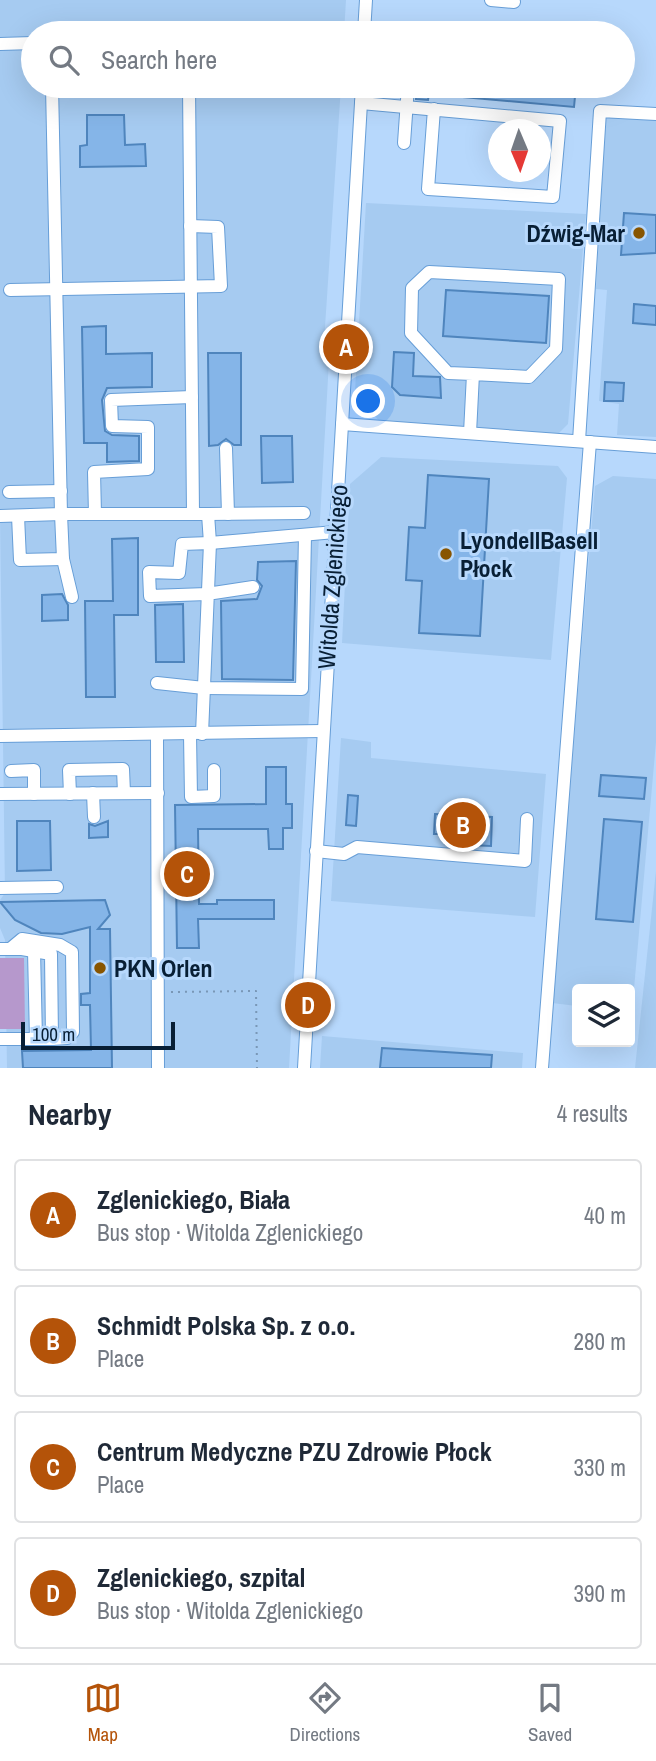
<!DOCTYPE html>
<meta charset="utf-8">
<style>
:root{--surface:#fff;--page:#f2f2f3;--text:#1f2937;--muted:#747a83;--line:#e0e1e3;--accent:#b45309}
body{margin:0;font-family:"Archivo Narrow",sans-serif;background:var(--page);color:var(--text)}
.controls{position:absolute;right:21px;bottom:21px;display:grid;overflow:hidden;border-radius:7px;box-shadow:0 7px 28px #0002}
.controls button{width:63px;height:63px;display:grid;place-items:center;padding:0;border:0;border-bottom:2px solid var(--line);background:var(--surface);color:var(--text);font:35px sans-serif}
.compass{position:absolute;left:488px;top:119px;width:63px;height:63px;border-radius:50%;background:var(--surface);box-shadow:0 7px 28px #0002;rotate:178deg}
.scale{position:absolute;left:21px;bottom:18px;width:154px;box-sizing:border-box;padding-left:7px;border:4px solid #081f35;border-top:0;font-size:19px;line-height:24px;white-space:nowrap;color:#081f35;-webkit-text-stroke:5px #b7d8fc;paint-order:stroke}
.you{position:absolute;left:369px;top:402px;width:24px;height:24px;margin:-18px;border:5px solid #fff;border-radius:50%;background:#1a73e8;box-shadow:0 0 0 10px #1a73e833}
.badge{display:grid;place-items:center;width:46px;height:46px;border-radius:50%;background:var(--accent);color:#fff;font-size:23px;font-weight:700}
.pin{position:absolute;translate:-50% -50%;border:4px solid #fff;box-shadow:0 2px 7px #0006}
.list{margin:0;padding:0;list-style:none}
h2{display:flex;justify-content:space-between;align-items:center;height:91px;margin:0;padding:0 28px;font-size:30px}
h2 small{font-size:23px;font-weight:400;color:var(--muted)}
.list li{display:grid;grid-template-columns:46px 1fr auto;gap:21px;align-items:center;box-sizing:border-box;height:112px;margin:0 14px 14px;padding:0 14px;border:2px solid var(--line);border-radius:7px}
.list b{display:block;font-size:26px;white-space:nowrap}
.list p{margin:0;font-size:23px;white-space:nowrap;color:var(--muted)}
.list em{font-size:23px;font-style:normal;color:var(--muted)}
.icon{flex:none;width:38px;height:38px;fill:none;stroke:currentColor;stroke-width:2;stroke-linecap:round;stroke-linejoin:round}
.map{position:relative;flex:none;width:656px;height:1068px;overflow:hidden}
.search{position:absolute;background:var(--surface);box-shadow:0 7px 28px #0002;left:21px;right:21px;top:21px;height:77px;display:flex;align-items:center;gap:18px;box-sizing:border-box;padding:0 24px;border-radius:38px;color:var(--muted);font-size:26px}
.sheet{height:595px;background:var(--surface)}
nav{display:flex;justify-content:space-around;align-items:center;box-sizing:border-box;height:98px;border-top:2px solid var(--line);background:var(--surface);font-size:19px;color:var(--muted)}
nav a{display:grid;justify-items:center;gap:4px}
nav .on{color:var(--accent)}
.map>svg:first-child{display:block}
</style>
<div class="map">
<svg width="656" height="1068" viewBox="0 0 656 1068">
<rect width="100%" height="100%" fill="#b7d8fc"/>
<g fill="#a6cbf1">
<path d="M0,0h346l-2,33h-311v53h308l-17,256 6,1 -41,725h-282l-2,-128 -5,-12v-28l5,-7 -5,-376z"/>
<path d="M606,113l50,4v320l-39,-2 2,-31 -20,-3 8,-111 -11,-1z"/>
<path d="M366,203l220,11 -18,210 -10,10 -179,-13 -24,-30z"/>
<path d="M381,457l177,9 9,12 -16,182 -209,-17 8,-159z"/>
<path d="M613,476l43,3v263l-24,269 -2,-22h-53v17l-25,-3 43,-517z"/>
<path d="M341,738l30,4v16l175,16 -11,143 -204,-16z"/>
<path d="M656,871v197h-21z"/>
<path d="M322,1036l201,17 -1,15h-202z"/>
</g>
<path fill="#b698cc" d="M0,958h24l1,71h-25z"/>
<g fill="#85b5e8" stroke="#4f85bd" stroke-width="2">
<path d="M417,86h159l-2,21 -145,-13 -1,6 -12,-1z"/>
<path d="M87,115h37l1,30 20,-1 1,22 -66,1v-21l7,-1z"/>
<path d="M624,213l32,2v38l-35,2z"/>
<path d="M446,290l103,6 -3,47 -103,-7z"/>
<path d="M634,304l22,2v19l-23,-2z"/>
<path d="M106,326v28l46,-1v34l-45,1 -5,12 3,31 7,4 27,1v25l-32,1v-19h-23l-2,-116z"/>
<path d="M394,352l20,1 -1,23 27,1 1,21 -41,-3 -8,-8z"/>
<path d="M208,353h33v92h-7l-8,-6 -8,6 -9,1z"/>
<path d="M605,382l19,1 -1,18h-19z"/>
<path d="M261,436h31l1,46 -31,1z"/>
<path d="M428,475l61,4 -9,157 -61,-3 3,-52 -16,-1 3,-53 16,1z"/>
<path d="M138,538v77h-24l1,82h-29l-1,-96h28l-1,-62z"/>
<path d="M296,561l-3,119 -71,-1 -1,-78 36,-2 5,-13 -5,-6 1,-18z"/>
<path d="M62,594l6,11v15l-26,1v-26z"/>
<path d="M183,604l1,58h-28l-1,-57z"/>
<path d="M266,767h20v37h6v24h-9v21h-14l-1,-20h-70l1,75h18v-4h57v19h-76l1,29h-22l-2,-143 91,-1z"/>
<path d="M601,775l45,3 -2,21 -45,-3z"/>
<path d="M348,795l10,1 -2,30 -10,-1z"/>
<path d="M435,814l57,3 -1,29 -46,-2 1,-10h-12z"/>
<path d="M604,819l38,3 -9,100 -37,-3z"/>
<path d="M17,821h33l1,49 -34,1z"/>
<path d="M108,821v16l-19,1v-14l6,2z"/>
<path d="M105,900l5,15 -12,14h12l2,139h-89l-1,-17 69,-1 -1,-45h-9v-11l9,-1v-66l-28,7 -21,-1 -26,-13 -15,-18z"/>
<path d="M382,1048l110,7 -1,13h-111z"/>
</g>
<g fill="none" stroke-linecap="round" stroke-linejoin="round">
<defs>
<g id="minor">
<path d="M491,0l23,2"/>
<path d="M364,33l2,-33"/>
<path d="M0,44l33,-1"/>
<path d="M189,86l4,428h15l2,29 125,-11"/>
<path d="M361,103l199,18 -7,76 -125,-8 6,-80"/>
<path d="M404,143l4,-57"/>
<path d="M10,290l211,-4 -3,-59 -28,-1"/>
<path d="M342,424l314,23"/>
<path d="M470,433l3,-59 -25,-1 -37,-40 1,-45 17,-16 130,7 -3,70 -27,28 -56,-3"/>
<path d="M579,441l21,-330 56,3"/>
<path d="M226,448l2,66"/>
<path d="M9,492l52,-1"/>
<path d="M95,514l-1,-42 54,-3v-42l-36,-1 -1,-26 81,-3"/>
<path d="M208,514l96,-1"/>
<path d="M0,516l61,-2 -9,-428"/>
<path d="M18,516l2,44 43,-1 -2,-45h132"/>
<path d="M63,559l9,38"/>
<path d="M157,683l47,5 98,1 3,-154"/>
<path d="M157,734l1,334"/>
<path d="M190,734l1,63 23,-1v-26"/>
<path d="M202,734l8,-191 -28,1 -3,29 -30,-1 1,24 57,-2 46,-7"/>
<path d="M0,736l322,-5"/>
<path d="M11,771l23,-1v24"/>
<path d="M93,793l1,24"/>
<path d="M0,794l158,-1"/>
<path d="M70,794l-1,-24 54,-1 1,24"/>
<path d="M316,851l28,3 13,-7 168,14 2,-42"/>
<path d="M0,888l57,-1"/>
<path d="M0,949h22l29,5 1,85h-52"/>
<path d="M10,949l12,-10 38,6 12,7 1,80 -6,6 -15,1"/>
<path d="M34,951l2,88"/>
<path d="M304,1068l58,-982"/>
<path d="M542,1068l48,-626"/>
</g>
</defs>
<use href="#minor" stroke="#679ed7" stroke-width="14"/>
<path stroke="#7997b6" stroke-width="2" stroke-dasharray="2 5" stroke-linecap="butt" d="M171,992l85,-1 1,77"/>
<use href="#minor" stroke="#fff" stroke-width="12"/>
</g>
<g fill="#850" stroke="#b7d8fc" stroke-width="2.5">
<circle cx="639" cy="233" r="7"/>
<circle cx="446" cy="554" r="7"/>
<circle cx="100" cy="968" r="7"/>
</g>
<g text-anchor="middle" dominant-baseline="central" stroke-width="6" stroke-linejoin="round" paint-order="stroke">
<g font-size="24" font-weight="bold" fill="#081f35" stroke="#b7d8fc" text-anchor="start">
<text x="625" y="233" text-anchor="end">Dźwig-Mar</text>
<text x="460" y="540">LyondellBasell<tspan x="460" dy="28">Płock</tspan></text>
<text x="114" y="968">PKN Orlen</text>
</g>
<g font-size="24" fill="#081f35" stroke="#b7d8fc">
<text transform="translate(332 577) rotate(-86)">Witolda Zglenickiego</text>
</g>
</g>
</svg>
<div class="controls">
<button><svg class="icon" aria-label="layers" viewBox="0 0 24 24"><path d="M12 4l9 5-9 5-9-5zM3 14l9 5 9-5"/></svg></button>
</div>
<svg class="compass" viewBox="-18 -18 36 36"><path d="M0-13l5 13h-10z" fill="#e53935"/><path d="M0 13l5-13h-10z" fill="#747a83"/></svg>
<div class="scale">100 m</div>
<div class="you"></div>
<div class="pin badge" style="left:346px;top:347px">A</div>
<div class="pin badge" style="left:463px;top:825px">B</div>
<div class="pin badge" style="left:187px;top:874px">C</div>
<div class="pin badge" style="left:308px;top:1005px">D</div>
<div class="search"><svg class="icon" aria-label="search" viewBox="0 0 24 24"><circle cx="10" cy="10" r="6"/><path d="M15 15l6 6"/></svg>Search here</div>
</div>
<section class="sheet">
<h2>Nearby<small>4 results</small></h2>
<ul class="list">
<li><span class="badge">A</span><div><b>Zglenickiego, Biała</b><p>Bus stop · Witolda Zglenickiego</p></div><em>40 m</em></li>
<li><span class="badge">B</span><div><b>Schmidt Polska Sp. z o.o.</b><p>Place</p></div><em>280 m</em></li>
<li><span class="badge">C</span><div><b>Centrum Medyczne PZU Zdrowie Płock</b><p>Place</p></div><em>330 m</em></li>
<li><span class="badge">D</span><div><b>Zglenickiego, szpital</b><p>Bus stop · Witolda Zglenickiego</p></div><em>390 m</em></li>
</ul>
</section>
<nav>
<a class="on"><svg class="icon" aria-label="map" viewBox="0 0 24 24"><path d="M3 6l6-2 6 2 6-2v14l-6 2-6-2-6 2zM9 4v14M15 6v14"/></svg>Map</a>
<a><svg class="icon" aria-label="directions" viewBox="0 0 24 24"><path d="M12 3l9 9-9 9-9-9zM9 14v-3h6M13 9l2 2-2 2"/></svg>Directions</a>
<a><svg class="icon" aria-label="saved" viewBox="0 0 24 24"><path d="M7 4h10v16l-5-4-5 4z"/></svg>Saved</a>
</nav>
